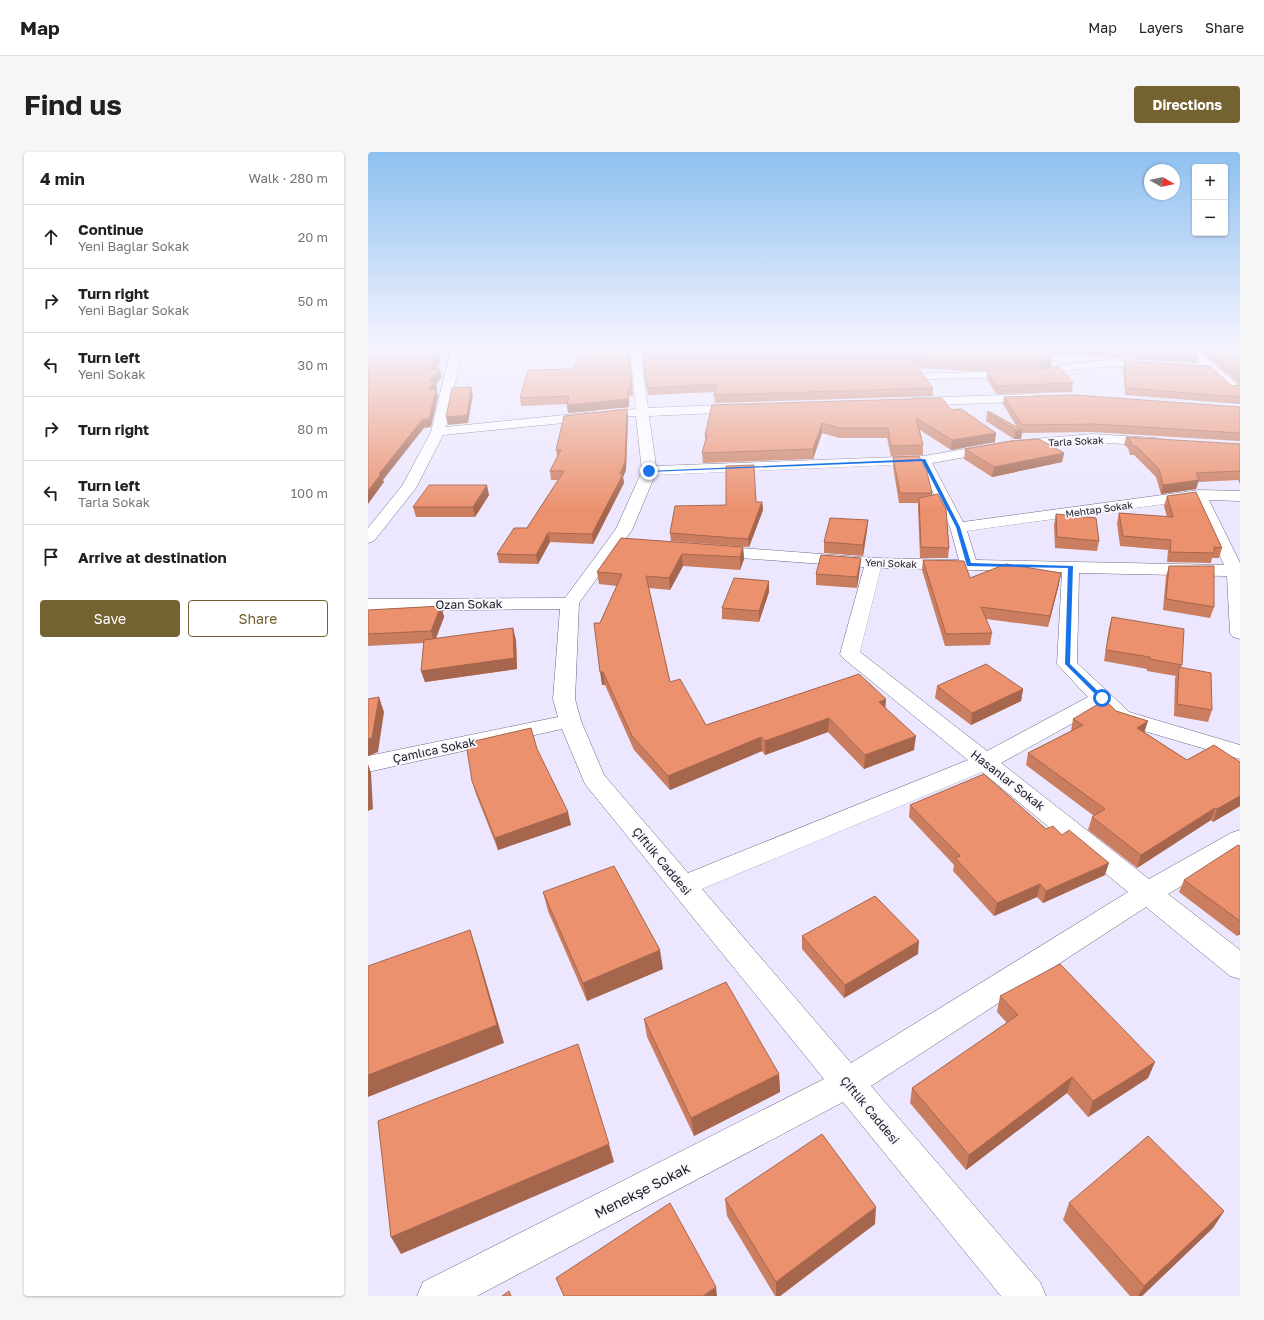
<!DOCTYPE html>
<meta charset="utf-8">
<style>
:root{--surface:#fff;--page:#f6f6f6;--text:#202124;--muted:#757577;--line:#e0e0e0;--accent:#756231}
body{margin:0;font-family:"Golos Text",sans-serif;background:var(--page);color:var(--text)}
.controls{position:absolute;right:12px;top:12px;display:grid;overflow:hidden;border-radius:4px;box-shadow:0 1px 3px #0004}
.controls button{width:36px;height:36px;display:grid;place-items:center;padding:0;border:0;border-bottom:1px solid var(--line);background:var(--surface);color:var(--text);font:20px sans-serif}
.compass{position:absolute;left:776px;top:12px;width:36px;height:36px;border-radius:50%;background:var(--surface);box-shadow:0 1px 3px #0004;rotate:99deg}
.stop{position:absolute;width:12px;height:12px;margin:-9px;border:3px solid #1a73e8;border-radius:50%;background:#fff}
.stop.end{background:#1a73e8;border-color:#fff;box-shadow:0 1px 4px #0008}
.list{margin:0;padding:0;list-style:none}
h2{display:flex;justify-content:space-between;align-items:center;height:52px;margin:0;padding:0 16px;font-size:17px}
h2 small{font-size:13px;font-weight:400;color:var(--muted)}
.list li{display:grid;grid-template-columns:26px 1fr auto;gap:12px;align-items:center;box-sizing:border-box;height:64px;padding:0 16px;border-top:1px solid var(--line)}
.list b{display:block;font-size:15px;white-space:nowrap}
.list p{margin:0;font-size:13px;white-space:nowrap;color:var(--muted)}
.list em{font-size:13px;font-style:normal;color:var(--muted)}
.actions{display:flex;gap:8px;padding:12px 16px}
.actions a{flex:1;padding:9px 0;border:1px solid var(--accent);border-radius:4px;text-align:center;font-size:14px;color:var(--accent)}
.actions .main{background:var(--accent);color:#fff}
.icon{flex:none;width:22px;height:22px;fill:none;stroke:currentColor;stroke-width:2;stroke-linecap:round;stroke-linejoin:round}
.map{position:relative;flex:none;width:872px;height:1144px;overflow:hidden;border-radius:4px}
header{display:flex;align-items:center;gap:24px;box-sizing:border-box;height:56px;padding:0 20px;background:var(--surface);border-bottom:1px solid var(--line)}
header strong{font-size:19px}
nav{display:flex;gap:22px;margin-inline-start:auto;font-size:14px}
.intro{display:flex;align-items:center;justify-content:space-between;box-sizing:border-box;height:96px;padding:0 24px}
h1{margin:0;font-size:28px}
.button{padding:10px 18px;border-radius:4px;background:var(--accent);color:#fff;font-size:14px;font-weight:700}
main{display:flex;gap:24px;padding:0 24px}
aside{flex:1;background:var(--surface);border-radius:4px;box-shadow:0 1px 3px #0004}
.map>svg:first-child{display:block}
</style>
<header>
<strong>Map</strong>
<nav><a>Map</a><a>Layers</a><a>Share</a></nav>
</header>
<div class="intro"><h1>Find us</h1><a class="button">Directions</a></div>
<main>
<aside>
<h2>4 min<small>Walk · 280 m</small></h2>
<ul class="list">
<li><svg class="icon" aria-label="ahead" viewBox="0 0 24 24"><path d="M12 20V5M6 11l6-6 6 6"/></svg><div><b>Continue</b><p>Yeni Bağlar Sokak</p></div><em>20 m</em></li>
<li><svg class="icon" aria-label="right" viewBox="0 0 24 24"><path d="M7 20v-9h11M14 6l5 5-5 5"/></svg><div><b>Turn right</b><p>Yeni Bağlar Sokak</p></div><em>50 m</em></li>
<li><svg class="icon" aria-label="left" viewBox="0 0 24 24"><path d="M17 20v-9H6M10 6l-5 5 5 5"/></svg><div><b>Turn left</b><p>Yeni Sokak</p></div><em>30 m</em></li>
<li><svg class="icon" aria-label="right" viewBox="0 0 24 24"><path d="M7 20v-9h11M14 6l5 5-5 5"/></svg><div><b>Turn right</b></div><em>80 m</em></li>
<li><svg class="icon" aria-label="left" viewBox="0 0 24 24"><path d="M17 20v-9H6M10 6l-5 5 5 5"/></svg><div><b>Turn left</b><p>Tarla Sokak</p></div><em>100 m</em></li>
<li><svg class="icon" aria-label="arrive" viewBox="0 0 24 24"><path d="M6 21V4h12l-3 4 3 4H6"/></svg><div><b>Arrive at destination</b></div></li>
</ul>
<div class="actions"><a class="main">Save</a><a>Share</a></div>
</aside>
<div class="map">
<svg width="872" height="1144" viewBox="0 0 872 1144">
<rect width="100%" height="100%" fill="#ece6fe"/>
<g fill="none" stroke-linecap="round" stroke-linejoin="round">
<defs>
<g id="minor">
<path d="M83,197h55l-5,3 -40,1 -15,74 148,-15 4,1 2,3 -2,3 -4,1 -151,15 -27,53 -42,53 -6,2v-15l34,-42 29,-54z"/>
<path d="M262,197h10l8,59 93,-4 4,1 2,3 -2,3 -4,1 -92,4 7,50 268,-10 87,-15 81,-7 64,4 5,1 2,3 -2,3 -5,1 -64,-4 -81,7 -79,14 31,59 236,-32 41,1v10l-31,-1 31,63v76l-7,-2 -3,-4 -3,-57 -148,-3 -2,90 52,49 111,33v14l-127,-37 -13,-14 -99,55 148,116 82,-46 9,-3v21l-72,43 72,56v29l-10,-3 -84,-69 -275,179 169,196 6,14h-45l-158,-194 -366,194h-60l6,-14 401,-203 -239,-295 -23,-55 -194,43v-16l190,-39 -5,-18 7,-90 -192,2v-12l197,-1 51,-69 26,-58 -6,-55h-12l-2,-3 2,-3 12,-1zM551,312l31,63 9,33 -85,-2 -160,-12 -6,1 -2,4 2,4 6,1 150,11 -24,87 3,4 125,102 -280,113 -84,-98 -23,-54 -6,-22 4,-96 53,-73 23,-55zM826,348l30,65 -248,-5 -9,-29zM513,416l181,4 -5,92 31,33 -101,54 -127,-99zM614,620l146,120 -277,171 -149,-174z"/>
<path d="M817,197h11l39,34 2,3 -2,3h-8z"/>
<path d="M742,208l44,3 6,3 -6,3 -44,-3 -39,4 -32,7 -110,2 -4,-1 -2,-2 2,-2 4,-1 110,-2 32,-7z"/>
<path d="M665,242l4,1 2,3 -2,3 -123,5 -4,-1 -2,-3 2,-3 4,-1z"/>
</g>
</defs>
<use href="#minor" stroke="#6d6781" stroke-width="1"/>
<use href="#minor" fill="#fff" fill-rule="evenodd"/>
</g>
<g fill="#cb7d5f">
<path d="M261,197l4,47h-4v11l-61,6 -1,-9 -46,2 -1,-8 54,-29z"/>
<path d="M273,197h551l7,7 -2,7 -149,-9 3,13 -12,3 -68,1 -53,-3 15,20v8l-218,7 -1,-8 1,-3 -67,3 -4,-29 279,-7 1,-1h-281z"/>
<path d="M829,197h43v55l-115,-9 -2,-27 2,-7 107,25 8,-1z"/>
<path d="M619,219l86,12 -1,9 -76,2 -9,-15z"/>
<path d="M636,245l236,10v34l-148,-9 -70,1 -1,6h-7l-28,-18 1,-9 30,15 -14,-23z"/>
<path d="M583,258l44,32 -44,8 -31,-20 3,15v10l-32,1 -4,-18h-48l-17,-5 -9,26 -110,4 -1,-10 3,-12v-6z"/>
<path d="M260,265l-2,53 -3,7 1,6 -31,61 -43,-2 -12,22 -39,-1 -2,-9 30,-26 31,-48h-7l-1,-9 7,-15 -1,-6z"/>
<path d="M758,285l114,7v40l-2,-4 -40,2 -2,7 -35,5 -5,-17 -22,-22h-4l-2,-7 -4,-3z"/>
<path d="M597,297l99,4 -2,9 -70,15 -28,-18z"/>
<path d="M525,305l39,36v2l17,53 -1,10h-28l-2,-50v-5h-19l-6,-36z"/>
<path d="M121,343l-14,22h-59l-3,-10z"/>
<path d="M799,344l55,52 -3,10h-7l-1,5 -44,-1 1,-12 -48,-4 -3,-23 2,-10 48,4 -3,-11z"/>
<path d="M388,350h6l1,8 -14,37 -78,-6 -1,-8 56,-28z"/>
<path d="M688,362l43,27 -2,10 -42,-3 -1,-23z"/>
<path d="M500,368l-1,10 -4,26 -39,-3v-11z"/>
<path d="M253,386l122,9 1,12 -4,11 -57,-4 -13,24 -21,-2 21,94 36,43 180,-17 28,42 -50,19 -36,-37 -63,23 -3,-4 -92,39 -36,-40 -29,-65h-3l-2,-62 17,-37 -18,-2 -2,-12z"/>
<path d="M493,406l-1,10 -3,20 -41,-3v-11z"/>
<path d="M555,408l47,18 89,6 -11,43 -62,-8 6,14 -2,12 -45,1 -23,-76z"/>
<path d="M801,414l45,41 -4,11 -47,-8 3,-34z"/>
<path d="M401,429v11l-10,30 -37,-3v-11z"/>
<path d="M73,454l3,11 -8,22 80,1 1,29 -92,13 -4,-11 3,-28 -56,3v-36z"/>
<path d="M744,465l70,48 -1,2 31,43 -4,12 -34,-6 1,-38 1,-2 -29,-5v-2l-43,-8 5,-33z"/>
<path d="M569,534l86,3 -2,12 -50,24 -36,-27z"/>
<path d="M748,559l32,10 -4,11 43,28 53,2v44l-27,16 -2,-2 -74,48 -49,-38 4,-13 2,-1 -68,-51 2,-12 43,-22 2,-12z"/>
<path d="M169,597l34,76 -73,25 -22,-56 -4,-13z"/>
<path d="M542,653l136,24 59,46 -62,28 -6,-6 -43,19 -41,-45 1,-6 -45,-48z"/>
<path d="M872,694v88l-3,2 -58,-44 5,-12z"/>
<path d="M175,740l120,77 -76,32 -39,-90z"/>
<path d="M434,784l116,18 -74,44 -42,-49z"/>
<path d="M632,844l155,66 -7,16 -60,39 -21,-24 -101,77 -56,-67 2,-15 95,-65 -10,-11z"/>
<path d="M276,867l135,55 1,18 -86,44 -47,-99z"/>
<path d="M357,1047l150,25 -95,72h-5l-48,-80z"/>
<path d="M701,1051l155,8 -11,17 -71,68h-12l-67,-76z"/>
</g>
<g fill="#a5664d">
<path d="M0,197h64l-1,2 -63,4z"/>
<path d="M71,201l2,7 -9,17 -2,-8z"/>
<path d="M684,208l-1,7 -12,3 1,-8z"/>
<path d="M72,217l2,8 -6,7 2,13 -7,30 -7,1 -41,52 1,2 -16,22v-13l60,-101 2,-9z"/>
<path d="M103,235l2,8 -5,28 -20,2 -2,-8z"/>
<path d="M260,236l1,8v11l-61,6 -1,-8z"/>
<path d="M259,257l1,8 -2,53 -3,7 1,6 -31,61 -1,-10 28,-60z"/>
<path d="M454,271v10l-9,26v-10z"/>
<path d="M648,278h6l-1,9h-7z"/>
<path d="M628,281l-1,9 -44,8 1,-10z"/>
<path d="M696,301l-2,9 -70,15 2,-10z"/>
<path d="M831,328l-3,9 -35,5 2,-9z"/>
<path d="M119,333l2,10 -14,22 -2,-10z"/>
<path d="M394,350l1,8 -14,37 -1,-8z"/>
<path d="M500,368l-1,10 -4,26v-11z"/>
<path d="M180,381l2,9 -12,22 -2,-9z"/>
<path d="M375,395l1,12 -4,11v-13z"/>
<path d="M314,402l1,12 -13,24 -1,-12z"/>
<path d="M493,406l-1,10 -3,20v-11z"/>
<path d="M693,421l-2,11 -11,43 2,-11z"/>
<path d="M401,429v11l-10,30v-11z"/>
<path d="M73,454l3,11 -10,25 -3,-11z"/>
<path d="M145,476l3,12 1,29 -92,13 -4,-11z"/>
<path d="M232,520h3l2,13h-3z"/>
<path d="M655,537l-2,12 -50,24 1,-12z"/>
<path d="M11,545l5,15 -6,40 -10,4v-17z"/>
<path d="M518,547l-1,14 -6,-11z"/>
<path d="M461,566l-1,14 -63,23v-14z"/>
<path d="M780,569l-4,12 -7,-5z"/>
<path d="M548,584l-2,14 -50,19 1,-14z"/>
<path d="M393,585l1,14 -92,39 -2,-14z"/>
<path d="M0,612l3,9 2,36 -5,2z"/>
<path d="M872,644v10l-27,16 4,-13z"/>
<path d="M847,656l-4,12 -74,48 4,-13z"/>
<path d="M200,660l3,13 -73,25 -3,-12z"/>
<path d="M741,711l-4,12 -62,28 3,-12z"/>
<path d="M672,732l-3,13 -43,19 3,-13z"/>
<path d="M102,778l6,18 28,95 -136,54v-22z"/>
<path d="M872,778v4l-3,2z"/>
<path d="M551,789l-1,13 -74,44 1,-13z"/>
<path d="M292,798l3,19 -76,32 -4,-18z"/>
<path d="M787,910l-7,16 -60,39 5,-16z"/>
<path d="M411,922l1,18 -86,44 -3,-18z"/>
<path d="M704,925l-5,16 -101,77 3,-15z"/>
<path d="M241,992l5,18 -213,92 -10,-17z"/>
<path d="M508,1055l-1,17 -95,72h-4v-14z"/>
<path d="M856,1059l-11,17 -71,68h-4l6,-10z"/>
<path d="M348,1135l1,9h-14z"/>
</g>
<g fill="#ec916e" stroke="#a5664d">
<path d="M213,197h47l4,39h-4v11l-61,6 2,-9 -49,2 8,-28 46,-1z"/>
<path d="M274,197h401l9,11 -12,2 -68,1 -60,-3 21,28 -219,7 3,-11 -70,4 -4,-29h280l7,-5 -7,-4h-281z"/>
<path d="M707,197h117l7,7z"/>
<path d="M840,197h32v27z"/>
<path d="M71,201l-9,16h10l-10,12h5l-7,9 8,-1 -7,30 -7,1 -43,54h2l-13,17v-62l1,-1h-1v-54l1,-3h-1v-14z"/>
<path d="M757,209l85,5 22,20 8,-1v12l-114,-9z"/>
<path d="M691,214l14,17 -76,3 -10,-15 53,-1z"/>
<path d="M103,235l-4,28 -21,2 6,-29z"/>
<path d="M707,243l165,12v26l-146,-9 -72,1 -18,-28z"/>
<path d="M574,246l9,12 10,-1 35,24 -44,7 -36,-22 7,27 -32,1 -3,-18h-49l-17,-5 -9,26 -111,4 5,-18h-2l7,-30z"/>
<path d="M259,257l-2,53 -5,12h3l-31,60 -44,-1 -12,22 -39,-1 17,-26h13l37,-57h-14l11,-21h-5l8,-34z"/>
<path d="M619,260h3l32,18h-6z"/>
<path d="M758,285l114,7v27l-44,2 3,7 -36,5 -4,-16 -23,-23h-4l-2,-6z"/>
<path d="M671,287l25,14 -70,14 -29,-18 47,-8z"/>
<path d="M551,304l8,16 5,21h-32l-7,-36z"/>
<path d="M386,313l2,37h6l-14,37 -78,-6 5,-27 51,-1v-39z"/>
<path d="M61,333h58l-14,22h-60z"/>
<path d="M828,340l26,56 -8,-1v6l-44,-1 1,-12 -48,-4 -4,-23 54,4 -6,-21z"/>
<path d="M570,342l8,15 3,39 -28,-1 -2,-49z"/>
<path d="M688,362l40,4 3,23 -42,-4z"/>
<path d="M462,366l38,2 -5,25 -39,-3z"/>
<path d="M253,386l122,9 -3,10 -58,-3 -13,24 -23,-2 24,106 10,-3 26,46 153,-51 27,25 -7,3 37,34 -51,19 -36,-37 -64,23 -4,-4 -93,39 -36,-40 -29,-64h-3l-6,-49h6l22,-49 -25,-2z"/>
<path d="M453,403l40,3 -4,19 -41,-3z"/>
<path d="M555,408l41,1 6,17 36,-14 55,9 -11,43 -69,-9 11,26 -46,1z"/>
<path d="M801,414h45v41l-48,-8z"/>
<path d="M366,426l35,3 -10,30 -37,-3z"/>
<path d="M73,454l-10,25 -63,3v-24z"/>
<path d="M744,465l72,12 -2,36 -32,-6v-2l-44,-7z"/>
<path d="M145,476l1,30 -93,13 3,-31z"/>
<path d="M618,512l37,25 -51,24 -35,-27z"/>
<path d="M811,515l32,6 1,37 -35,-6z"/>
<path d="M11,545l-7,41 -4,1v-40z"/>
<path d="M737,548l11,11 32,10 -11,7 50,32 27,-15 26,17v34l-23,13 -2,-1 -74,47 -49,-38 13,-8 -77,-56 55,-28 -10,-6z"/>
<path d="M163,576l6,21 31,63 -73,26 -23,-57 -6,-38z"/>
<path d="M616,622l62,55 7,-3 9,9 7,-5 40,33 -63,28 -6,-7 -43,19 -42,-45 5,-2 -50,-51z"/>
<path d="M870,693l2,1v75l-56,-41z"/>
<path d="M246,714l46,84 -77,33 -40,-91z"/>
<path d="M507,744l44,45 -74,44 -43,-49z"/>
<path d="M102,778l27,95 -129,50v-109z"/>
<path d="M692,812l95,98 -62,39 -21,-24 -103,78 -57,-67 106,-73 -18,-19z"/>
<path d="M358,830l53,92 -88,44 -47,-99z"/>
<path d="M210,892l31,100 -218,93 -13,-116z"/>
<path d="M454,982l54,73 -100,75 -51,-83z"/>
<path d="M780,984l76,75 -80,75 -75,-83z"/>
<path d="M302,1051l46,84 -13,9h-139l-8,-18z"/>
<path d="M141,1139l2,5h-9z"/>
</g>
<linearGradient id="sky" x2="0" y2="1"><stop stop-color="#8dc0ef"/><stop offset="0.55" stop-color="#f6f4ff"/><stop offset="1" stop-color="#f6f4ff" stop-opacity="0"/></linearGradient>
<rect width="872" height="357" fill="url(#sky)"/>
<path fill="#1a73e8" d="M557,307l35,68 11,36 102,3 -3,98 34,33v2h-4l-35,-35 3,-96 -101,-2 -11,-39 -34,-66 -273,11 -2,-1z"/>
<g text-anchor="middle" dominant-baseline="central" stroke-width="3.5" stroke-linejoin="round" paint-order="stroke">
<g font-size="10" fill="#1b1923" stroke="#f8f7fd">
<text transform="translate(708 289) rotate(-3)">Tarla Sokak</text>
<text transform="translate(731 357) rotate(-8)">Mehtap Sokak</text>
<text transform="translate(523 411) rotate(2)">Yeni Sokak</text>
</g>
<g font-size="12" fill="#1b1923" stroke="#f8f7fd">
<text transform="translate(101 452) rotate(-1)">Ozan Sokak</text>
<text transform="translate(66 598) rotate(-12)">Çamlıca Sokak</text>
<text transform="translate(640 628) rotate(38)">Hasanlar Sokak</text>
<text transform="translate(294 709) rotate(50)">Çiftlik Caddesi</text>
<text transform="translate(502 958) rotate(50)">Çiftlik Caddesi</text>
</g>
<g font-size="14" fill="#1b1923" stroke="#f8f7fd">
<text transform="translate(274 1038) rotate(-27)">Menekşe Sokak</text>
</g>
</g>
</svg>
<div class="controls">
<button>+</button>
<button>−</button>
</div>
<svg class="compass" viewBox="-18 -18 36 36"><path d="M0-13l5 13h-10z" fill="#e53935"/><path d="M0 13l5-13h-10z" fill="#757577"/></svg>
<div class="stop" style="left:734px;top:546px"></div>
<div class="stop end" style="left:281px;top:319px"></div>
</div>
</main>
